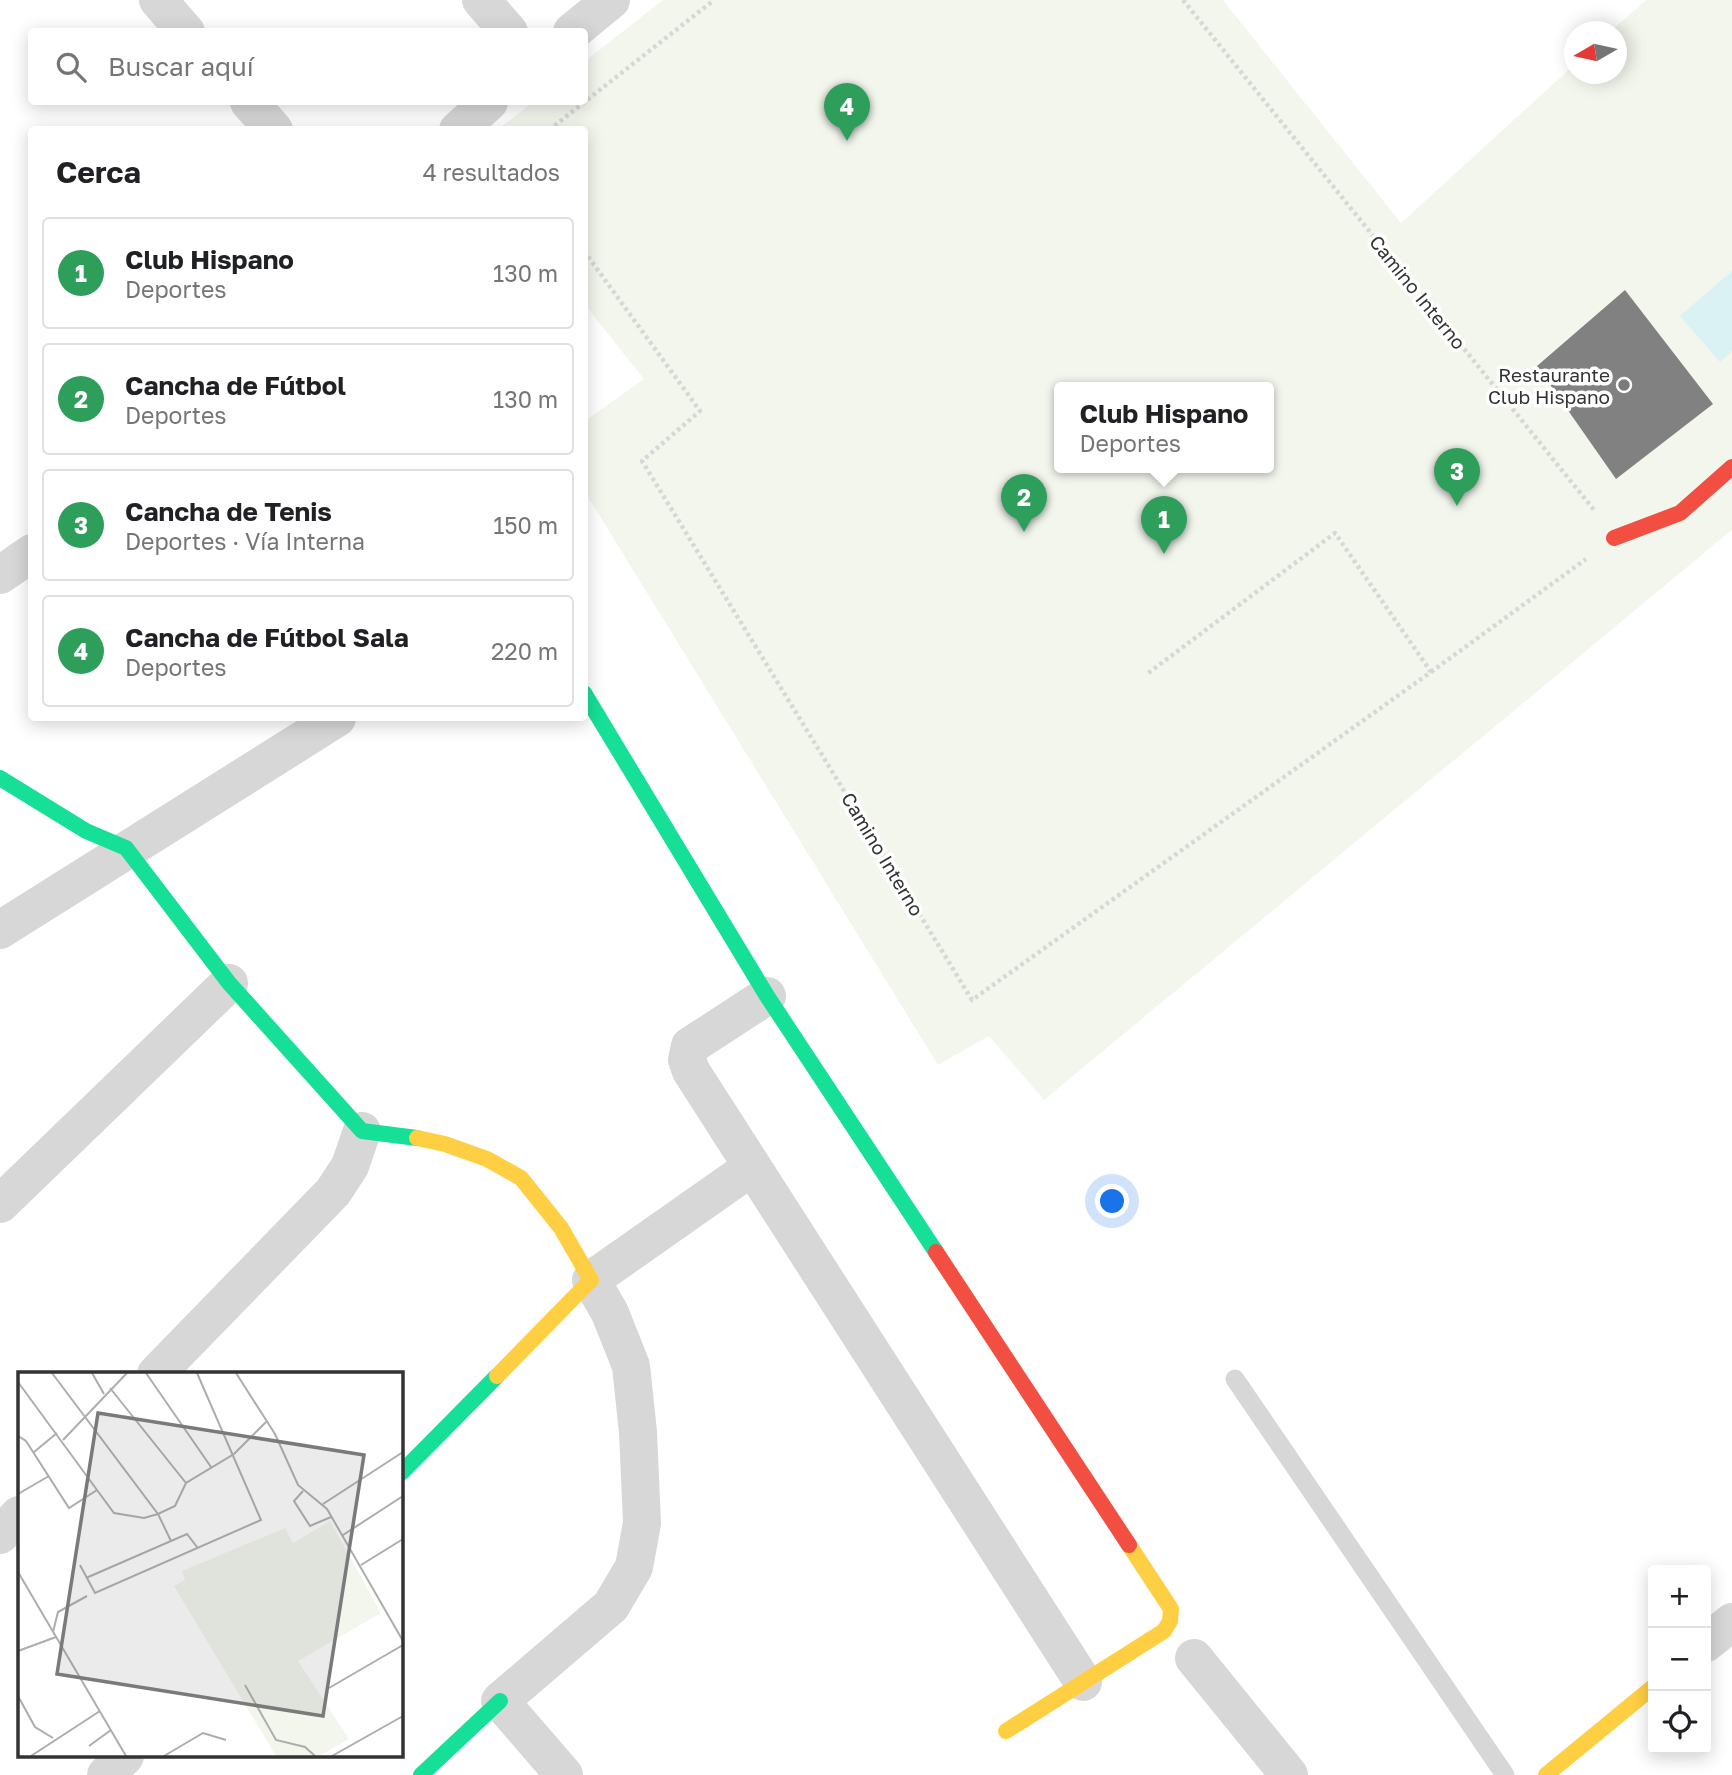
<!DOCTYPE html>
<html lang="es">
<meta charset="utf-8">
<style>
:root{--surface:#fff;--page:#f6f6f6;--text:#202124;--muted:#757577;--line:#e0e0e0;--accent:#0f766e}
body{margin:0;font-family:"Golos Text",sans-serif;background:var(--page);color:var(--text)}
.controls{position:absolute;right:21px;bottom:21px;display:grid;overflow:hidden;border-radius:7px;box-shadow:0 4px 18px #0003}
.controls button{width:63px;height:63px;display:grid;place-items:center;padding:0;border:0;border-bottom:2px solid var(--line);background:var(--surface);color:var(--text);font:35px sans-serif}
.compass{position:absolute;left:1564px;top:21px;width:63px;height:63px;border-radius:50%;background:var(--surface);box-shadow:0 4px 18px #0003;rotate:261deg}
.you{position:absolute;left:1113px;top:1202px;width:24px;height:24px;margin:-18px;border:5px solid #fff;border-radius:50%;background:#1a73e8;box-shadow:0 0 0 10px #1a73e833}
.badge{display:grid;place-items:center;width:46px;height:46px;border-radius:50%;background:var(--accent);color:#fff;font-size:23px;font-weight:700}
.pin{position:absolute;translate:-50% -58px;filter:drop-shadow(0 2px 4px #0008)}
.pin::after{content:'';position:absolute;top:37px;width:24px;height:21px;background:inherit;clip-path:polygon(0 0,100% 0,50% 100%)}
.popup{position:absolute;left:1054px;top:382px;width:220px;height:91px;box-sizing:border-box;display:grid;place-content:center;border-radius:7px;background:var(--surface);filter:drop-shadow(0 2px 5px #0005);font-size:23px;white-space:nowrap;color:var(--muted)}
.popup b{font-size:26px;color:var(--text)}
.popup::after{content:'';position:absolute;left:50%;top:100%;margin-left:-14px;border:14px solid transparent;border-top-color:var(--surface)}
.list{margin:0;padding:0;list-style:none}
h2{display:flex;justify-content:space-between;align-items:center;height:91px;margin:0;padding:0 28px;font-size:30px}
h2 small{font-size:23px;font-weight:400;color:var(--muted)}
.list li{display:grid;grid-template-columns:46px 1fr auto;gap:21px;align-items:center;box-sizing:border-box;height:112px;margin:0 14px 14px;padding:0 14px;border:2px solid var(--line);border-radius:7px}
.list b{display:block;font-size:26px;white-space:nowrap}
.list p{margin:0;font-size:23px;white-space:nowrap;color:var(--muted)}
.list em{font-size:23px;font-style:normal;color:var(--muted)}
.icon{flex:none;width:38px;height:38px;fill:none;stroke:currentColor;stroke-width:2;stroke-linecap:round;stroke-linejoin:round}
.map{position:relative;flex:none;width:1732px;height:1775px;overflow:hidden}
.search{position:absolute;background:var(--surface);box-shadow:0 4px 18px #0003;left:28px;top:28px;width:560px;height:77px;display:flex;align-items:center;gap:18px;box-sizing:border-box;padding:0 24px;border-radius:7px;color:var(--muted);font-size:26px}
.panel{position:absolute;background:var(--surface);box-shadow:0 4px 18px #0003;left:28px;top:126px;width:560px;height:595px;border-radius:7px}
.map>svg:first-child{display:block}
</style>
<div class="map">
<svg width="1732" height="1775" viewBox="0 0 1732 1775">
<rect width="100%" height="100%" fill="#fff"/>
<path fill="#f3f6ed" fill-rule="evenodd" d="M663,0h560l178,223 173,-158v9h42v-42l-5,-1 35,-31h86v530l-688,570 -55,-64 -51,29 -353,-573v-71l59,-42 -59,-74 -1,-175h-87l36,-28h51l1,-41zM1059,388h210v80h-210z"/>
<path fill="#dbf2f4" d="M1732,271v80l-12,11 -40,-46z"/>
<path fill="#818181" d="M1625,290l88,114 -97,75 -79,-113z"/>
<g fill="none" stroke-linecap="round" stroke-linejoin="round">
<g stroke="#d7d7d7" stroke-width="4.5" stroke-dasharray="3.5 3.5" stroke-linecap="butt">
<path d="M1183,0l411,510"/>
<path d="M549,130l165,-130"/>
<path d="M584,251l116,160 -58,50 330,539 459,-328 -96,-139 -188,141"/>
<path d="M1431,672l155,-113"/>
</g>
<path stroke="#d7d7d7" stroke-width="19" d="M1235,1379l270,396"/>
<g stroke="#d7d7d7" stroke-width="38">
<path d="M158,0l28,32"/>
<path d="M481,0l28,32"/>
<path d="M572,32l39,-32"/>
<path d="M249,102l25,28"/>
<path d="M458,130l31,-28"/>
<path d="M0,575l32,-22"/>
<path d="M0,930l337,-212"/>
<path d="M767,996l-77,50 -3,14 4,11 392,611"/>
<path d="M0,1204l229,-221"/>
<path d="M156,1374l177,-182 17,-26 12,-35"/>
<path d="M0,1535l19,-20"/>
<path d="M1706,1643l26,-21"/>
<path d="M1194,1658l95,117"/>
<path d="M106,1775l19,-19"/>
<path d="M564,1775l-64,-74 111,-95 23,-39 8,-44 -4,-91 -7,-66 -21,-53 -19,-33 161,-113"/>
</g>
<g stroke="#16e098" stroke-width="16">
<path d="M584,693l183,303 169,256"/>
<path d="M0,778l86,53 40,17 103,135 133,148 55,7"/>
<path d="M401,1473l96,-97"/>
<path d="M421,1775l79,-74"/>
</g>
<g stroke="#ffcf43" stroke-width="16">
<path d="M417,1138l28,6 42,15 34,19 40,50 30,52 -94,96"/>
<path d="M1006,1731l158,-100 6,-10 1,-12 -42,-64"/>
<path d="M1546,1775l107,-88"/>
</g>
<g stroke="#f24e42" stroke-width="16">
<path d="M1614,538l66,-25 52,-46"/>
<path d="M936,1252l193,293"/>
</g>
</g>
<circle fill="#7a7a7a" stroke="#fff" stroke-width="2.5" cx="1624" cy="385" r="7"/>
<g text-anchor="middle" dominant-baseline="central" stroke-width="7" stroke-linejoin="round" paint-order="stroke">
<g font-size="19" fill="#333" stroke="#fff">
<text transform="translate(1418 292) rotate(51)">Camino Interno</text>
<text transform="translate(883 854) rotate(59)">Camino Interno</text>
</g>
<g font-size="19" fill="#333" stroke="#fff" text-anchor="end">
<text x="1610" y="374">Restaurante<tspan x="1610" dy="22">Club Hispano</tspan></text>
</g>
</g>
<g transform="translate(18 1372)">
<rect width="385" height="385" fill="#fff"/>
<path d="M312,149l51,92 -83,48 51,78 -30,17h-43l-102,-170 11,-6 -3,-9 103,-43 8,15z" fill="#f3f6ed"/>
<path fill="none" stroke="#adadad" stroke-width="2" d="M34,1l106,141 17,-8 11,-23 48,-29 32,-32M74,1l12,21M128,1l65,94M218,1l39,61 23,51 29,24 76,132M0,10l79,108M92,16l76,95M0,64l8,5 43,67 28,-18 17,23 30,5 14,-4 13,27M45,68l64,-67M16,80l23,-19M285,119l-9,10 16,25 21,-9M0,122l31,-18M305,132l80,-52M325,163l60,-39M62,193l15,28 166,-73 -64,-147M343,193l42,-26M0,200l108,184M68,206l101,-44 10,13M35,260l5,-20 29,-16M0,279l38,-14M227,313l31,55 29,7 10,9M311,316l74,-43M0,324l17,31 18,11M71,374l22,-16M13,384l69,-45M146,384l39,-23 23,7M314,384l71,-40"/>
<path fill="#7a7a7a" fill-opacity="0.15" stroke="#7a7a7a" stroke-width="3.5" d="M80,41l266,42 -41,261 -266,-42z"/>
<rect width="385" height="385" fill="none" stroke="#333" stroke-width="3.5"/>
</g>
</svg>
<div class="controls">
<button>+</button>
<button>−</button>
<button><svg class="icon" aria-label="locate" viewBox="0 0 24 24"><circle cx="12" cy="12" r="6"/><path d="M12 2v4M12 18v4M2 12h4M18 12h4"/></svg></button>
</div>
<svg class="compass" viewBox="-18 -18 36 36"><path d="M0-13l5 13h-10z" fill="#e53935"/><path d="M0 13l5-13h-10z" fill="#757577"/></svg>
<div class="you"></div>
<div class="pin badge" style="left:1164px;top:554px;background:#2e9e5b">1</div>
<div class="popup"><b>Club Hispano</b>Deportes</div>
<div class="pin badge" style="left:1024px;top:532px;background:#2e9e5b">2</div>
<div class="pin badge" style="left:1457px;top:506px;background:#2e9e5b">3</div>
<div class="pin badge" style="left:847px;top:141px;background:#2e9e5b">4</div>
<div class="search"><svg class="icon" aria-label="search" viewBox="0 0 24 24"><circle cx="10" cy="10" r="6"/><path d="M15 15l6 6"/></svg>Buscar aquí</div>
<section class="panel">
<h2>Cerca<small>4 resultados</small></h2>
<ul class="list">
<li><span class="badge" style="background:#2e9e5b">1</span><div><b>Club Hispano</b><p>Deportes</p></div><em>130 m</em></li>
<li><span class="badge" style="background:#2e9e5b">2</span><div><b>Cancha de Fútbol</b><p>Deportes</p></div><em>130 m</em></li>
<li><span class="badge" style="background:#2e9e5b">3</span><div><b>Cancha de Tenis</b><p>Deportes · Vía Interna</p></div><em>150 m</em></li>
<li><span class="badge" style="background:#2e9e5b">4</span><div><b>Cancha de Fútbol Sala</b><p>Deportes</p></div><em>220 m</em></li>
</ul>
</section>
</div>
